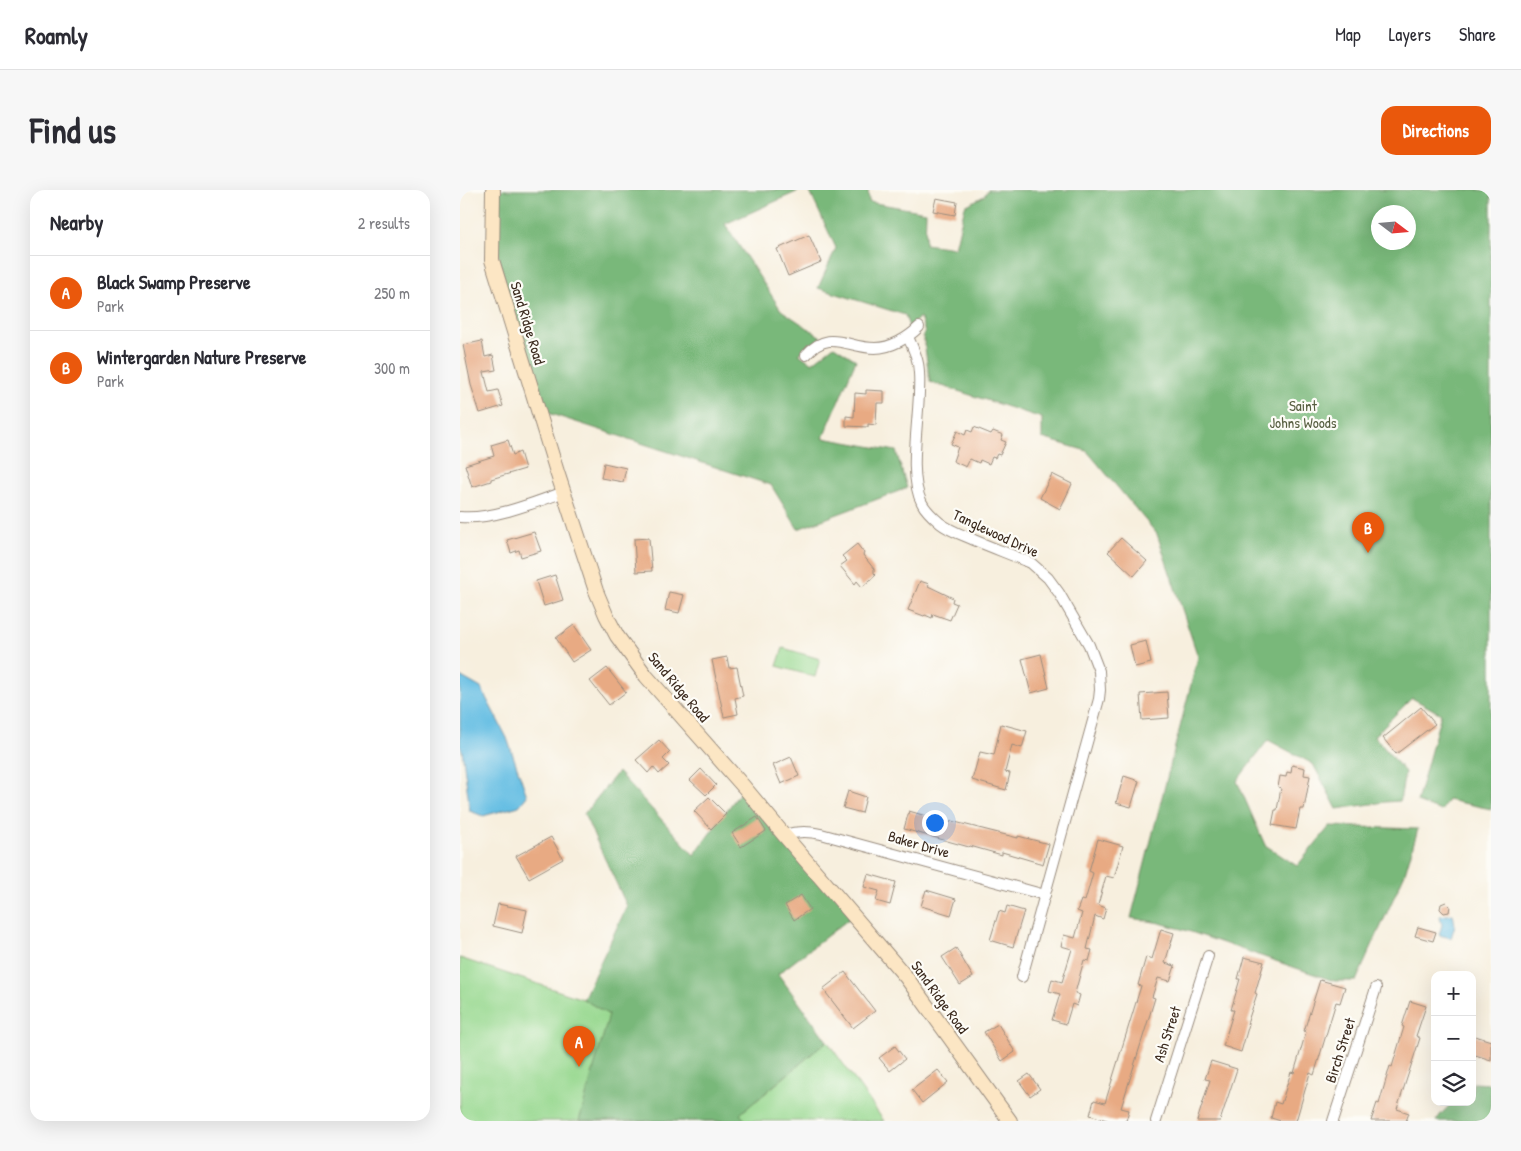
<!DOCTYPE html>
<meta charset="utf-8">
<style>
:root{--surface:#fff;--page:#f7f7f7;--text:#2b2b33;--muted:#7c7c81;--line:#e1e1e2;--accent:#ea580c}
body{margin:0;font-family:"Patrick Hand",sans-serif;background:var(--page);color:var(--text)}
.controls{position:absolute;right:15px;bottom:15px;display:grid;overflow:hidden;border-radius:10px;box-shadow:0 5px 20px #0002}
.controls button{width:45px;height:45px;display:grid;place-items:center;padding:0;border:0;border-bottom:1px solid var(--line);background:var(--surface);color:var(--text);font:25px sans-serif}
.compass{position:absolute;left:911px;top:15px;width:45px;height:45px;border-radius:50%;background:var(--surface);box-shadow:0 5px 20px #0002;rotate:106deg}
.you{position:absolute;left:474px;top:632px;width:18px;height:18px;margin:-12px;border:4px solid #fff;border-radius:50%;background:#1a73e8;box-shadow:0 0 0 8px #1a73e833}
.badge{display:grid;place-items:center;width:32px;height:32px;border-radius:50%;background:var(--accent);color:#fff;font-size:16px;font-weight:700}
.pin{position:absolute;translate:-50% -41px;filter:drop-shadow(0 1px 2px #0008)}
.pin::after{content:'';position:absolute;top:26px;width:18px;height:15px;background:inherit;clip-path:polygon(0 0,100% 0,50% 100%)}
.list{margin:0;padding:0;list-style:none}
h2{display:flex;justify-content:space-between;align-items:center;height:65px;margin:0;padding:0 20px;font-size:21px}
h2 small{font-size:16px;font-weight:400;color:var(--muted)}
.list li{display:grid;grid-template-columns:32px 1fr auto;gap:15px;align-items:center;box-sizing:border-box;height:75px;padding:0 20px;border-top:1px solid var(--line)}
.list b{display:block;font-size:19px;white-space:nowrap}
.list p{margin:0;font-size:16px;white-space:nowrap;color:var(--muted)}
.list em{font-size:16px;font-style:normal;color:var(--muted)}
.icon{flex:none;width:28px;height:28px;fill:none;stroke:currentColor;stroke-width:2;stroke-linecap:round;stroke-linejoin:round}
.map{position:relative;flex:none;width:1031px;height:931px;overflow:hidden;border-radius:15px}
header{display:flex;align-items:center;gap:30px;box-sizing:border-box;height:70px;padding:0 25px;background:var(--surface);border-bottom:1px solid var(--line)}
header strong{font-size:24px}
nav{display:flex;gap:28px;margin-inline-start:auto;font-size:18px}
.intro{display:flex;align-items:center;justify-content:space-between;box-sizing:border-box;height:120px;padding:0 30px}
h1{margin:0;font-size:35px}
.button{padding:12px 22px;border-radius:15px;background:var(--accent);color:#fff;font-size:18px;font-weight:700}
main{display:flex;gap:30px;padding:0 30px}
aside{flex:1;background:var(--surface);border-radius:15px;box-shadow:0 5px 20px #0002}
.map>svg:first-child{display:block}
</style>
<header>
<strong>Roamly</strong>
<nav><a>Map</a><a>Layers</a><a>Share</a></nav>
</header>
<div class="intro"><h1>Find us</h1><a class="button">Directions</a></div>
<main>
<aside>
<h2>Nearby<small>2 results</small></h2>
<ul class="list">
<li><span class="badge">A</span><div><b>Black Swamp Preserve</b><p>Park</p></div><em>250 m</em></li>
<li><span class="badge">B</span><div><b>Wintergarden Nature Preserve</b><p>Park</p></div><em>300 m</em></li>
</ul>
</aside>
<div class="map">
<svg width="1031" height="931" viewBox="0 0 1031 931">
<rect width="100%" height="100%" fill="#fdfcf7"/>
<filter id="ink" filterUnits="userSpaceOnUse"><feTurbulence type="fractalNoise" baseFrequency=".02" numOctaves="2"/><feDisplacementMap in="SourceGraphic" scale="10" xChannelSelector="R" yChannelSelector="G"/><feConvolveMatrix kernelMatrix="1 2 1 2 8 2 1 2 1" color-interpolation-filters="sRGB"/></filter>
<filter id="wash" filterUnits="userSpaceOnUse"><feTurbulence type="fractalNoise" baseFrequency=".0096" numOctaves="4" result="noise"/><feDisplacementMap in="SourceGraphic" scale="20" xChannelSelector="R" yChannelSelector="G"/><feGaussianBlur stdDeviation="1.12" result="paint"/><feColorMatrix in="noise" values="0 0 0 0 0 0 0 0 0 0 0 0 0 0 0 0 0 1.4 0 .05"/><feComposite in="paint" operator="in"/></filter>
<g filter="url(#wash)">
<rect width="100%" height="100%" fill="#f7efde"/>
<g fill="#97d88f" stroke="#698156">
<path d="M323,458l37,11 -5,18 -38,-11z"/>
<path d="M0,768l123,41 173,102 71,-60 57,80h-424z"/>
</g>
<g fill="#79b87a" stroke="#5a714c" fill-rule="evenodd">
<path d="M37,0h304l-76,34 56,86 40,27 -22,17 13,9 22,-17 22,14 -33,78 73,13 11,37 -109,41 -27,-44 -223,-72 -45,-137 -7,-32z"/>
<path d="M349,0h59l1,12 57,10 -1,32 30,4 10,-42 19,-10 4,-6h503v619l-43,-9 -7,11 -24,-9 24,-88 -29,-16 -38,38 31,36 -5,29 -15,1 -48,7 -24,-45 -45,-24 -31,41 28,64 32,21 33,-40 88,3 -13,44 -49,108h-22l-146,-50 -28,-8 -29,-5 67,-261 -41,-123 -70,-83 -45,-13v-20l-112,-36 -7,-47 2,-3 -5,-15 -11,10 -4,-12 -87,-27 18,-40zM918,22h30v30h-30z"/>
<path d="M158,582l76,83 50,-68 110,128 -76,59 49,67 -87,73 6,7h-167l30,-106 -26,-16 44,-93 -43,-92z"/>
<path d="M1013,893l18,1v37h-55l5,-7 12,-12h19z"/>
</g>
<g fill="#65bee3" stroke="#507480">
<path d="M0,486l21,12 26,50 20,58 -8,10 -36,10 -13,-5 -8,-61 -2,-4z"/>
<path d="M993,724l2,11 -4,13 -12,-3 3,-10 -2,-9z"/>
</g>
<g id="blocks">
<g fill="#e8aa83">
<path d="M476,8l21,4 -2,13 -22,-4z"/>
<path d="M349,45l12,27 -33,14 -11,-27z"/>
<path d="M22,151l3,16 8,-2 3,15 -12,2 5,20 9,-2 5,16 -23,7 -9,-28 -8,-40z"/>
<path d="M406,200l18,1v12h-7l-1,22 -8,-1v3l-22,-1v-10l8,1 1,-24 11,1z"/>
<path d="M514,237l17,7 2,-3 10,4 -2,5 5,2 -6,13 -3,-1 -2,4 -3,-1 -3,7 -9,-4 -1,3 -9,-4 -4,8 -13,-6 5,-14 -7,-3 6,-13 8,4 2,-5 5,2z"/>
<path d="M48,250l5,15 7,-3 5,17 -34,10v2l-19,6 -7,-22 29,-9 -3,-11z"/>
<path d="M144,273l22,5 -3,14 -22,-4z"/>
<path d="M592,284l20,10 -12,25 -20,-11z"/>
<path d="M74,342l7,19 -20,6 -2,-7 -8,3 -4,-13z"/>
<path d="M189,348l3,33 -16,1 -2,-33z"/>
<path d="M661,348l26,23 -13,15 -26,-24z"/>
<path d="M397,354l7,9 -1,2 11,14v4l2,2 -14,12 -5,-6 -2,3 -15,-18 7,-5 -5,-5z"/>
<path d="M95,385l8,25 -19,6 -8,-25z"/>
<path d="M460,391l9,3 -1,2 25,12 -1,4 5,2 -7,16 -17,-6 -1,4 -7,-3 -1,1 -16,-6z"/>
<path d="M209,402l15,3 -5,18 -14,-3z"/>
<path d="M114,435l17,25 -19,12 -16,-24z"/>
<path d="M686,451l5,22 -16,4 -5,-22z"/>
<path d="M581,464l8,34 -18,5 -9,-34z"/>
<path d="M267,467l2,11 8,-1 6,29 -8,2 3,16 -14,3 -12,-57z"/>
<path d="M147,478l19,24 -17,13 -19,-24z"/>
<path d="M707,502l2,26 -27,2 -2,-26z"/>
<path d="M961,517l14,17 -39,30 -13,-16z"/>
<path d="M541,534l26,7 -5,17 -10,-3 -7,27 5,1 -4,17 -34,-10 8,-28 14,3z"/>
<path d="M199,550l11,12 -7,7 6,6 -10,9 -6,-7 -5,6 -12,-13z"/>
<path d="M331,567l8,19 -18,8 -8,-19z"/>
<path d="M832,575l13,3 -1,7 6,1 -6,33h-4l-4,20 -24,-4 3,-15h2l4,-22 -3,-1 2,-11 6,1 1,-5 4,1z"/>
<path d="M241,579l15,16 -10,10 -16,-15z"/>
<path d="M664,586l15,5 -8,26 -15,-4z"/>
<path d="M388,601l18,6 -4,16 -19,-5z"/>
<path d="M249,607l17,17 -15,15 -17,-18z"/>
<path d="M449,621l41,12 1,-2 67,17v-2l31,8 -6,20 -41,-12v3l-32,-9 -1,1 -65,-18z"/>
<path d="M297,627l9,14 -25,16 -9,-14z"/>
<path d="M91,647l12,22 -34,19 -13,-22z"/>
<path d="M638,649l25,7 -9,32 -8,-2 -8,29 8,3 -3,11 -8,-3 -8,33 5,1 -3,11 -5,-1 -9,33 5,2 -3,11 -5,-2 -6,20 -14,-4 8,-26 -11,-3 3,-12 10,3 10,-33 -11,-3 3,-11 11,3 7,-25 -5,-2 4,-11 4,1 8,-28 -4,-2z"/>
<path d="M408,684l28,8 -6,23 -14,-4 3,-10 -15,-4z"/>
<path d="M466,700l30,9 -5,16 -30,-9z"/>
<path d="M341,705l9,14 -16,11 -9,-15z"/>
<path d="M986,712l4,4 -1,6 -5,1 -4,-4 1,-5z"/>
<path d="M38,714l29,6 -5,23 -29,-7z"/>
<path d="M547,716l17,5 -11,36 -23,-7 9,-29 6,2z"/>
<path d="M958,737l18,5 -3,9 -18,-5z"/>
<path d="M701,739l13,4 -9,30 10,3 -5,15 -12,-3 -6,19 3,1 -34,110 8,2 -3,11h-16l-20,-6 4,-15 11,3 36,-117 -3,-1 8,-28 6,2z"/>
<path d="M496,758l17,29 -13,8 -18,-28z"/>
<path d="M784,767l20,5 -9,31 2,1 -10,30h2l-8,28 -18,-6 11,-36h-3l9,-31h-2z"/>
<path d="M385,782l30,39 -22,17 -30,-39z"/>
<path d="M860,790l25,7 -5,16 -4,-1 -22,73 -4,-2 -14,48h-15l-10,-3 4,-16 6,2 10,-32 3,1 12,-41 -2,-1z"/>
<path d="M950,811l16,5 -10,30 4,2 -23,71 12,4 -3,8h-35l6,-18 2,1 11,-38 2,1 12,-40 -2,-1z"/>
<path d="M538,834l17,28 -13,9 -18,-29z"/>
<path d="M1012,845l19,6v19l-19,-6z"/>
<path d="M435,856l10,13 -15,12 -11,-13z"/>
<path d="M751,871l26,8 -17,52h-23l13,-41 -5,-1z"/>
<path d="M478,880l10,12 -26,21 -10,-13z"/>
<path d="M569,884l11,15 -10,7 -11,-15z"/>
</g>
</g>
</g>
<g filter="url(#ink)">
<use href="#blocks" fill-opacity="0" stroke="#998c7e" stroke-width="1"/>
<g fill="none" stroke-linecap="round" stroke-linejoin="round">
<defs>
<g id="street">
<path d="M448,147c5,11 11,23 11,36 3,35 -13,100 3,130 4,8 11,14 18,20 10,8 23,12 34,17 19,8 38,15 57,23l17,15 11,15 30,52 10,26 1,19 -1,9 -77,278"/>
<path d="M346,165c24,-27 40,-7 69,-7 16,0 33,-10 44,-21"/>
<path d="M0,327c31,3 74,-14 104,-25"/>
<path d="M324,645c13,-4 24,-4 37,-1l224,61"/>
<path d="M696,931l52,-165"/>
<path d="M873,931l43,-133"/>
</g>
<path id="secondary" d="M33,0l-1,70 65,212 39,119 10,24 11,21 29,40 98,111 40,48 122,142 104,144"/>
</defs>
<use href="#street" stroke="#998c7e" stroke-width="12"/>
<use href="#secondary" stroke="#998c7e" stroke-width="16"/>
<use href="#street" stroke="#fff" stroke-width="10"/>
<use href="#secondary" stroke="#fce6c4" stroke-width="14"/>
</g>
</g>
<g text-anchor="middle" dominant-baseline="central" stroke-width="4.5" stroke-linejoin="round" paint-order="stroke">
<g font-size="15" fill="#3b2a1e" stroke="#fdfcf7">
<text transform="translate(68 133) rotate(73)">Sand Ridge Road</text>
<text transform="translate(536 343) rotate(25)">Tanglewood Drive</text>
<text transform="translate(219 497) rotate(50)">Sand Ridge Road</text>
<text transform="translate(459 654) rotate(16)">Baker Drive</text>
<text transform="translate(480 807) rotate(54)">Sand Ridge Road</text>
<text transform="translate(707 844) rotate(-72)">Ash Street</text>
<text transform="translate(880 860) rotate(-72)">Birch Street</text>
</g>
<g font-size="15" fill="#575e40" stroke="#fdfcf7">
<text x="843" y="215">Saint<tspan x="843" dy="17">Johns Woods</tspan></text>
</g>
</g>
</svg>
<div class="controls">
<button>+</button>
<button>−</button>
<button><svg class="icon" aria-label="layers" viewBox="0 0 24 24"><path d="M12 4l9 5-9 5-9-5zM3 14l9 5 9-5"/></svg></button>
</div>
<svg class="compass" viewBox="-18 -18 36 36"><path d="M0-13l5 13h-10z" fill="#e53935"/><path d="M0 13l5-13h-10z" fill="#7c7c81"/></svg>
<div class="you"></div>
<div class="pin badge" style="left:119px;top:877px">A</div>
<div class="pin badge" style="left:908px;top:363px">B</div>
</div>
</main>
